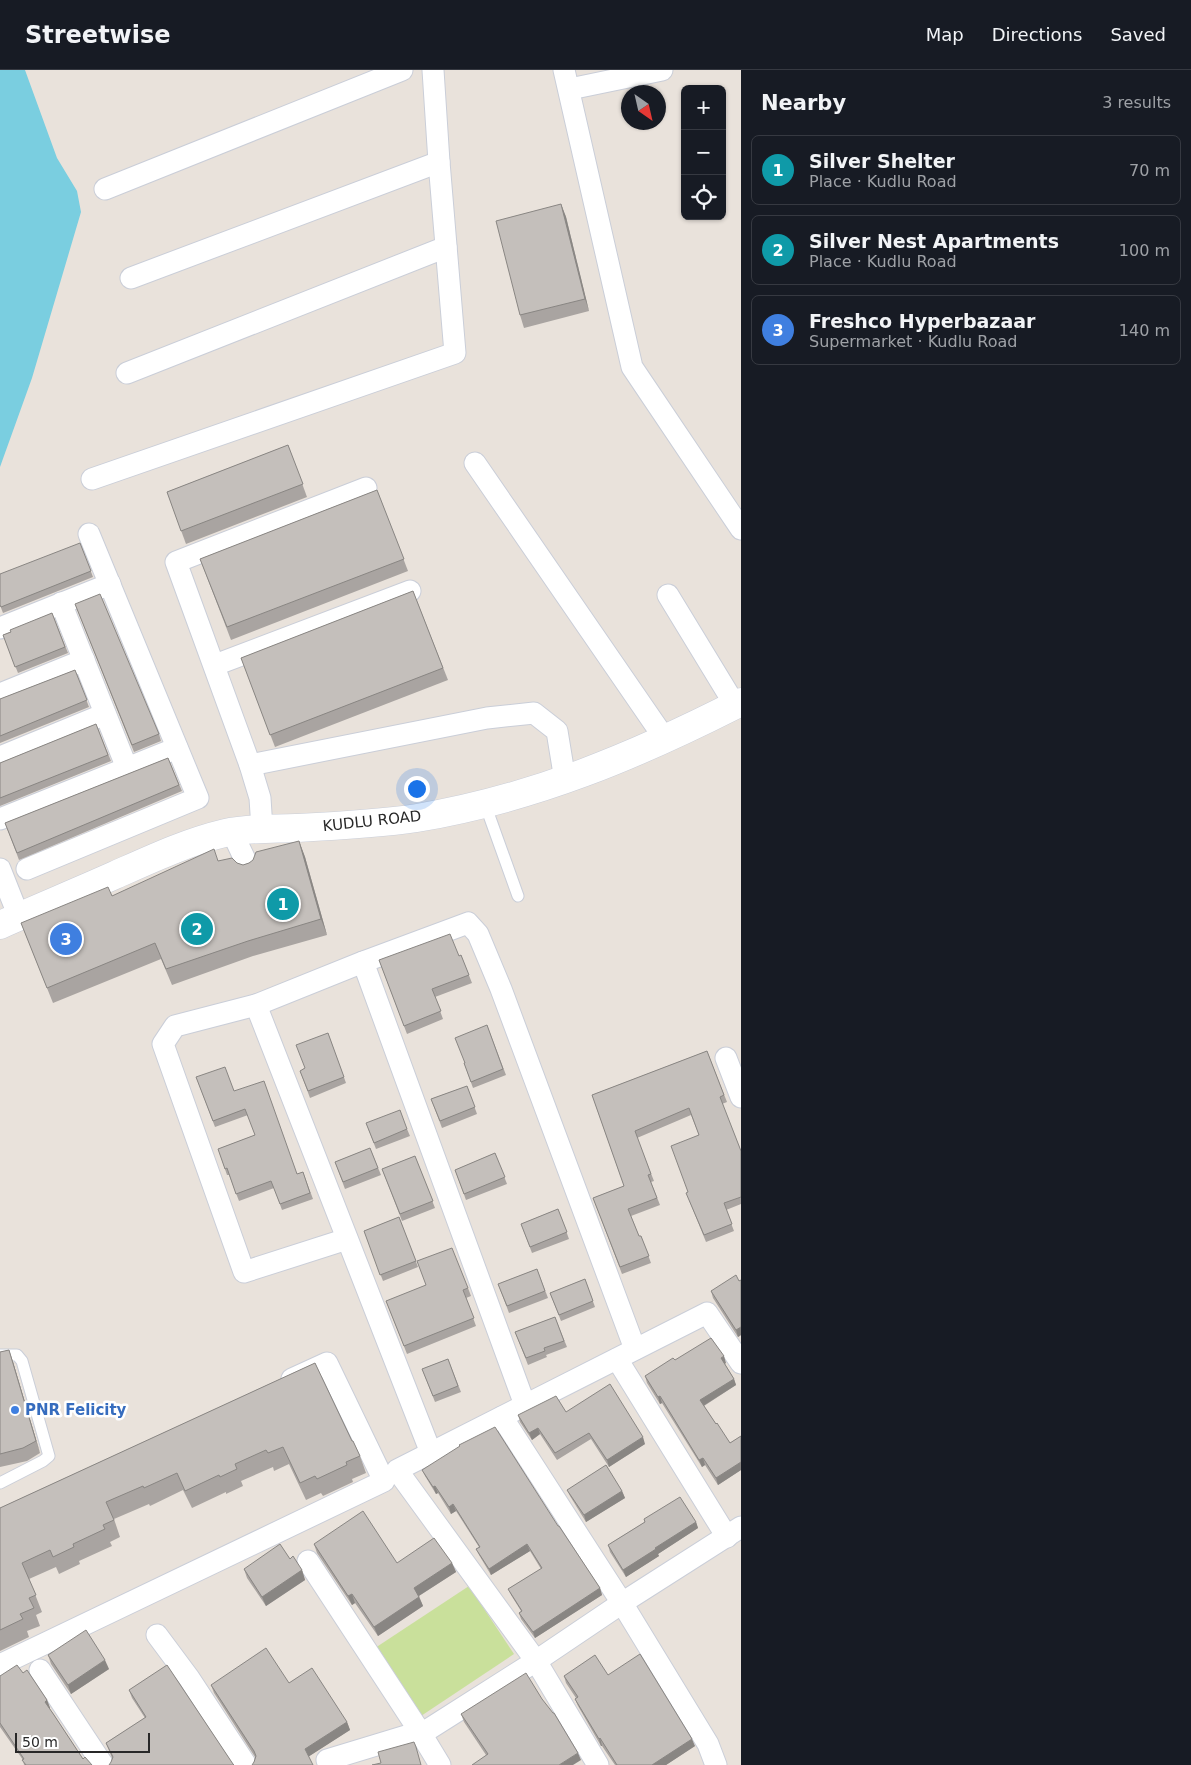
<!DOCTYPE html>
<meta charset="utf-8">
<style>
:root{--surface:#171b24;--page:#20242c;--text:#f1f3f6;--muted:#9ea1a6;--line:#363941;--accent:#b45309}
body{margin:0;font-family:"DejaVu Sans",sans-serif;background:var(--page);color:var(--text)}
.controls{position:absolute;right:15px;top:15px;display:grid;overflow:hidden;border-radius:8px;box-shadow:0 1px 4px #0004}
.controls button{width:45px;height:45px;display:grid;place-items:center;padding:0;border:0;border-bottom:1px solid var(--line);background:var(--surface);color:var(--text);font:25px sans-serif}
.compass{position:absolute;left:621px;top:15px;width:45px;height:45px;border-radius:50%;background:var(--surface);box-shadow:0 1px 4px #0004;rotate:146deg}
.scale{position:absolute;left:15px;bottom:12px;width:135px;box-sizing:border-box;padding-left:5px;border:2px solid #282828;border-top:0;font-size:14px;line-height:18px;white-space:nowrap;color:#282828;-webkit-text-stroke:4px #fff;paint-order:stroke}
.you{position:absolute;left:416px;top:718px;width:18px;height:18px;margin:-12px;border:4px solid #fff;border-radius:50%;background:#1a73e8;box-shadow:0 0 0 8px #1a73e833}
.badge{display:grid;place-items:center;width:32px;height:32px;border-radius:50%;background:var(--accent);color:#fff;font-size:16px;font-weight:700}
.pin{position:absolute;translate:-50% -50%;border:2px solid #fff;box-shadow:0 1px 5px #0006}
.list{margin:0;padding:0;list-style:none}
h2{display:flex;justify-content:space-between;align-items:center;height:65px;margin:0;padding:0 20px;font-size:21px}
h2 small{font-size:16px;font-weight:400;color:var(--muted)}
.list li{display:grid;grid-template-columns:32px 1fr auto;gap:15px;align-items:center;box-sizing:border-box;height:70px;margin:0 10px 10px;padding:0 10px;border:1px solid var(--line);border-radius:8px}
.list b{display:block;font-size:19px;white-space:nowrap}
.list p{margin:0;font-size:16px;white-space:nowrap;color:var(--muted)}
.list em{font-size:16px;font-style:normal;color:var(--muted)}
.icon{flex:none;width:28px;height:28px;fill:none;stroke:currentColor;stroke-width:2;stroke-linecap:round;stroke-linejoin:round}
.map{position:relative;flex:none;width:741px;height:1695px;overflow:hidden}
header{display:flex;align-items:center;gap:30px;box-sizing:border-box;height:70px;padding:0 25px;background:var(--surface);border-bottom:1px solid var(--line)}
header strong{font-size:24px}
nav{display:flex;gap:28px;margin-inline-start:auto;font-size:18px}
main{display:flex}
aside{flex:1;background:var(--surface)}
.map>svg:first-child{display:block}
</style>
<header>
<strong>Streetwise</strong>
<nav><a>Map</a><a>Directions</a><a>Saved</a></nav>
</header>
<main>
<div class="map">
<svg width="741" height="1695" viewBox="0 0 741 1695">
<rect width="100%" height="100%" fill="#e9e2db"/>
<path fill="#c9e09b" d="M469,1516l45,68 -93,62 -46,-68z"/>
<path fill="#7acee0" d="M0,0h25l32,88 20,33 4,21 -49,166 -32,89z"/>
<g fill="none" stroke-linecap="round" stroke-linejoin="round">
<defs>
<g id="lane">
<path d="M485,734l33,92"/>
<path d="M0,1285h17l5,6 27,95 -6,5 -43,22"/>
</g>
<g id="street">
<path d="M564,0l68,297 109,162"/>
<path d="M570,19l92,-19"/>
<path d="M105,119l297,-119"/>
<path d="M131,208l308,-116"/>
<path d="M127,303l319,-126"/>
<path d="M475,393l190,276"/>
<path d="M92,409l363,-126 -16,-191 -6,-92"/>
<path d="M668,525l67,110"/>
<path d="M61,533l66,165"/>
<path d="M0,558l110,-44"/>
<path d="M215,595l195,-74"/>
<path d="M0,624l84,-34"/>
<path d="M0,687l105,-43"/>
<path d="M250,695l237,-47 47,-5 23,18 8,49"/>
<path d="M0,749l177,-71"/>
<path d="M262,759l-2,-31 -10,-33 -74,-203 190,-74"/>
<path d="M232,762l17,36"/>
<path d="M0,799l19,48"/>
<path d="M27,799l171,-71 -109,-264"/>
<path d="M363,892l162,443"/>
<path d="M256,935l175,448"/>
<path d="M726,988l15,39"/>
<path d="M347,1169l-103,33 -81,-228 12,-18 81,-21 107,-43 105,-39 10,11 23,55 134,360"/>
<path d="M617,1289l110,178"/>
<path d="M502,1347l120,186 86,141 8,21"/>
<path d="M308,1491l112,171 20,33"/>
<path d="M157,1565l32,43 57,87"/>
<path d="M0,1595l384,-184 -57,-118 -35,16"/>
<path d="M40,1600l63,95"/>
<path d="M329,1695l-2,-5 102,-31 107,-68 86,-58 119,-76"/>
<path d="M598,1695l-62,-104 -139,-191 310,-157 34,50"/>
</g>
<path id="secondary" d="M0,855c38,-17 77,-33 115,-50 36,-16 72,-33 110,-42 23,-5 47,-4 71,-5 40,-2 81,-4 121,-10 118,-20 218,-62 324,-116"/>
</defs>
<use href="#lane" stroke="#caced8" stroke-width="13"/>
<use href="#street" stroke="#caced8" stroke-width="23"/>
<use href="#secondary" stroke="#caced8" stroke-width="29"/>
<use href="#lane" stroke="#fff" stroke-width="11"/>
<use href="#street" stroke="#fff" stroke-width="21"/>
<use href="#secondary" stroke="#fff" stroke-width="28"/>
</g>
<g fill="#a9a4a1">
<path d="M561,134l5,13 23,94 -65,17 -4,-13z"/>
<path d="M288,375l19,52 -121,47 -19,-52z"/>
<path d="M377,420l31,81 -177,69 -31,-81z"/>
<path d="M80,473l13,34 -90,36 -3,-8z"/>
<path d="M413,521l35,89 -173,67 -34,-89z"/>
<path d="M75,534l84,130 2,7 -27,11z"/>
<path d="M52,543l16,40 -50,20 -15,-38z"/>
<path d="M75,600l14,37 -89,36v-44z"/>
<path d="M96,654l15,37 -111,45v-43z"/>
<path d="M168,688l14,33 -163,69 -14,-37z"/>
<path d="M299,771l6,16 22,78 -74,21 -81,29 -11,-26 -108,44 -32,-80 91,-27 106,-35 19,2 6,2 6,-2z"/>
<path d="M461,885l11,28 -37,14 8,22 -36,15 -28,-74 80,-4z"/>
<path d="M487,955l19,50 -33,13 -9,-25h1z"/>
<path d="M328,963l18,50 -36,15 -10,-27 5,-3z"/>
<path d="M707,981l20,51 -5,2 19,47v53l-15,6 8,21 -28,11 -17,-42 -1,-8 11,-57 -8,-20 -54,23 17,43 -3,1 9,23 -29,11 8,20h2l10,27 -29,11 -29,-76 31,-12 -32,-91z"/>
<path d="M196,1007l38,14 63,83 6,-2 10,27 -31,11 -8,-22 -35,13 -10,-26h-2l-9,-26 37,-14 -7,-20 -33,12z"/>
<path d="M467,1016l10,28 -35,14 -11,-29z"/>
<path d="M366,1053l41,6 3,7 -34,13z"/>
<path d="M370,1078l11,27 -36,14 -10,-27z"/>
<path d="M495,1083l12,31 -41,16 -11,-30z"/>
<path d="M415,1086l20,52 -33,13 -20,-52z"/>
<path d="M558,1139l11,30 -37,14 -11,-29z"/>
<path d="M399,1147l19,50 -35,14 -19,-50z"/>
<path d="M537,1199l11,29 -39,15 -11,-29z"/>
<path d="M585,1209l10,28 -34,14 -11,-28z"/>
<path d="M741,1210v55l-3,2 -25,-39 -2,-7z"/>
<path d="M468,1218l3,8 -5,2 10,28 -69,28 -21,-53z"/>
<path d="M555,1247l12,30 -21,8 1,2 -19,8 -13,-33z"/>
<path d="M9,1280l4,12 27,91 -13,8 -27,6v-115z"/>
<path d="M448,1289l13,33 -26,10 -13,-33z"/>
<path d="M675,1290l51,3 -1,1 9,15 2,6 -32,21 12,18 14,19 11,-7v34l-23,15 -13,-20 -3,2 -40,-64 -2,1 -13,-21 -2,-7z"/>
<path d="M315,1293l37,78 8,15 6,17 -14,6 1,3 -30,14 -2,-3 -15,7 -17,-36 -15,7 -1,-4 -32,14 2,5 -17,8v-2l-34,16 -9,-18 -33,16 -1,-2 -35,15 6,18 -10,5 2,4 -33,15 1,3 -21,10 -3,-7 -27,12 13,33 -6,3 4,11 -13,5 2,6 -29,14v-143z"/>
<path d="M566,1342l79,32 -36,23 -18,-28 -34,21 -17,-26 -8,6 -12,-18 -2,-7z"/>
<path d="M422,1400l136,56 42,62 2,7 -67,43 -14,-19 -2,-6 2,-2 -10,-16 -3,-6 33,-20 -11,-18 -39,24 -12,-20 -3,-6 3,-2 -23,-36 -5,3 -13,-21 -2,1 -11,-18z"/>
<path d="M567,1420l55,1 3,7 -39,24 -16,-26z"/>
<path d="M644,1449l52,3 2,6 -40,26 1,2 -33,21 -16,-25 -2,-7 37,-23z"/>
<path d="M314,1474l83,19h55l4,9 -37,24 4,10 -45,30 -23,-33 -3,2 -35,-52z"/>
<path d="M290,1489l12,11 3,10 -39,26 -19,-28 -3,-9z"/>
<path d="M48,1585l61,14 -38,25 -20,-30z"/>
<path d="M23,1603l24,27 3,8v1l33,50 9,6h-68l-1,-5 -23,-33v-51z"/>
<path d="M608,1605l87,71 -29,19h-51l-13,-19h-1l-23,-40 -3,-7 1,-1 -10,-15 -2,-7z"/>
<path d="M289,1613l58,39 3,8 -41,26 -55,6 1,-5 -41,-64 -3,-8z"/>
<path d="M129,1620l104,74 -122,-2 1,-4 -6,-15 39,-25 -13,-20z"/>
<path d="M461,1644l120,46 -95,-5 -22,-33z"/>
</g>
<g fill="#898683">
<path d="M561,134l5,13 23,94 -4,-12z"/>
<path d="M299,771l6,16 22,78 -6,-16z"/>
<path d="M741,1257v8l-3,2 -2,-7z"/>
<path d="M9,1280l4,12 27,91 -4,-12z"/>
<path d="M724,1286l2,7 -3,1 -2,-6z"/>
<path d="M734,1309l2,6 -33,21 -3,-6z"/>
<path d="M660,1326l2,7 -2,1 -2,-7z"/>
<path d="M538,1358l2,6 -8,6 -3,-7z"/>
<path d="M643,1367l2,7 -36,23 -2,-7z"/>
<path d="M703,1388l2,7 -3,2 -3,-7z"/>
<path d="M741,1392v8l-23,15 -2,-7z"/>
<path d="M435,1416l3,7 -2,1 -3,-7z"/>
<path d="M622,1421l3,7 -39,24 -2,-7z"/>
<path d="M453,1434l3,7 -5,3 -2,-7z"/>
<path d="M696,1452l2,6 -40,26 1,2 -33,21 -3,-7 32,-22z"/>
<path d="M527,1474l3,7 -39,24 -2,-6z"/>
<path d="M452,1493l4,9 -39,25 -3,-9z"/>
<path d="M302,1500l3,10 -39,26 -4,-9z"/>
<path d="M600,1518l2,7 -67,43 -2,-6z"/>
<path d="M352,1524l3,9 -3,2 -4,-9z"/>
<path d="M419,1527l4,9 -45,30 -4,-9z"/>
<path d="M105,1590l4,9 -38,25 -3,-9z"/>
<path d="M47,1630l3,8 -2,1 -3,-7z"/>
<path d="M347,1652l3,8 -42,27 -3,-8z"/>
<path d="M600,1668l2,8h-1l-2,-7z"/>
<path d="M692,1669l3,7 -29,19h-14z"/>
<path d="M578,1683l3,7 -8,5h-14z"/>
</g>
<g fill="#c4bfbb" stroke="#898683">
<path d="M561,134l24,95 -65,16 -24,-94z"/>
<path d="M288,375l15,39 -122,47 -14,-39z"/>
<path d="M377,420l27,69 -177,68 -27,-68z"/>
<path d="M80,473l11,28 -90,36 -1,-2v-31z"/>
<path d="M413,521l30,77 -173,67 -29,-77z"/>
<path d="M100,524l59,140 -27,11 -57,-141z"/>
<path d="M52,543l13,34 -50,20 -12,-32 8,-3 -1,-2z"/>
<path d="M75,600l12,30 -87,36v-37z"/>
<path d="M96,654l12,31 -108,43v-35z"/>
<path d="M168,688l11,27 -162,68 -12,-30z"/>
<path d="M299,771l22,78 -73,22 -82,28 -11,-26 -108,45 -26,-65 87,-36 4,9 102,-47 4,12 14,-3 5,5 6,2 6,-2 4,-3 3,-8z"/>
<path d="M450,864l9,22 2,-1 8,20 -37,14 9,22 -37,15 -25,-66z"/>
<path d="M487,955l16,44 -32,13 -7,-19h1l-10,-25z"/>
<path d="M328,963l16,44 -36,14 -8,-20 5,-3 -9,-23z"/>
<path d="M707,981l17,44 -4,2 21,54v46l-17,6 8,21 -28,11 -18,-42 2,-1 -17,-46 28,-11 -10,-27 -54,23 16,43 -3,1 9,23 -29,11 11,27h2l8,20 -29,11 -27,-69 31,-12 -32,-91z"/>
<path d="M225,997l9,24 30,-10 33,93 6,-2 7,21 -30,11 -9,-23 -35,13 -9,-26 -2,1 -7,-20 37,-14 -10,-26 -32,12 -17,-44z"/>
<path d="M467,1016l8,21 -35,14 -9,-22z"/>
<path d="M400,1040l7,19 -33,14 -8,-20z"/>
<path d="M370,1078l8,20 -35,14 -8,-20z"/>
<path d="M495,1083l10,24 -41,17 -9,-24z"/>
<path d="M415,1086l18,45 -33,13 -18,-45z"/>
<path d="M558,1139l9,23 -37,15 -9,-23z"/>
<path d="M399,1147l17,44 -36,14 -16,-44z"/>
<path d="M452,1178l16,40 -5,2 11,28 -70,28 -18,-45 40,-16 -9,-24z"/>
<path d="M537,1199l8,22 -38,15 -9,-22z"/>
<path d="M736,1205l3,6 2,-1v47l-5,3 -25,-39z"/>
<path d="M585,1209l8,22 -34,14 -9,-22z"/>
<path d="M555,1247l9,24 -20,7 1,3 -19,7 -11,-26z"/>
<path d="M711,1268l13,18 -3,2 13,21 -34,21 16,24 1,-1 13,20 11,-7v26l-25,16 -13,-20 -4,2 -39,-64 -2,1 -13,-21 28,-18 2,2z"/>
<path d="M9,1280l27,91 -13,7 -23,6v-102z"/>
<path d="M448,1289l10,27 -25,10 -11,-27z"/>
<path d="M315,1293l37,78h1l7,15 -14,6 1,3 -30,14 -2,-3 -15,7 -17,-36 -15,6 -2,-3 -31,14 2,5 -17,8 -1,-2 -34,16 -8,-18 -33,15 -1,-2 -37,16 8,18 -11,5 2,4 -32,15 1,3 -21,10 -3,-7 -28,13 14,32 -7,3 5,10 -14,6 3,5 -23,11v-122z"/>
<path d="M610,1314l33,53 -36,23 -18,-27 -34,20 -17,-25 -9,5 -11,-18 38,-19 10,16z"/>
<path d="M495,1357l63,99h1l41,62 -67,44 -14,-19 3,-2 -14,-22 34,-21 -15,-24 -38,25 -13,-20 4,-2 -27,-43 -4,3 -14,-21 -2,1 -11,-17 38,-24 -1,-1z"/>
<path d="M606,1395l16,26 -38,24 -17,-25z"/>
<path d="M680,1427l16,25 -41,26 1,1 -33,21 -15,-25 37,-23 -1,-3z"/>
<path d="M363,1441l34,52 37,-25 18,25 -38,25 5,9 -45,30 -22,-33 -4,2 -34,-52z"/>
<path d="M280,1474l10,15 3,-3 9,14 -40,27 -18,-28z"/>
<path d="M86,1560l19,30 -37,25 -20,-30z"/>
<path d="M266,1578l23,35 23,-15 35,54 -42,27 8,16h-61l2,-3 2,-6 -2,-5 -43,-66z"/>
<path d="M640,1584l52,85 -40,26h-35l-17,-27 -1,1 -24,-40 3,-2 -14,-21 31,-21 13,20z"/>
<path d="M17,1595l6,8 4,-3 20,30 -2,2 9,13 29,44 2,-2 7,8h-66l-4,-5 2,-1 -24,-36v-47z"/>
<path d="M167,1595l66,99 1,1h-125l2,-3 2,-5 -7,-14 40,-26 -17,-27z"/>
<path d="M526,1603l16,26 11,14h1l24,40 -19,12h-87l16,-11 -27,-40z"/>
<path d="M414,1672l2,5 5,18h-49l9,-2 -3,-11z"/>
</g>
<circle fill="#3f7fe0" stroke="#fff" stroke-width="2" cx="15" cy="1340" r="5"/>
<g text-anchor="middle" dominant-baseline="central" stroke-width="5" stroke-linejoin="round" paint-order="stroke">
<g font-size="15" fill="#282828" stroke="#fff">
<text transform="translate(372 751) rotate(-6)">KUDLU ROAD</text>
</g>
<g font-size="15" font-weight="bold" fill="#366cbe" stroke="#fff" text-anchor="start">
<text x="25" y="1340">PNR Felicity</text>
</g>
</g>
</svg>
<div class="controls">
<button>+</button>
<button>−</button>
<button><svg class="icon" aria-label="locate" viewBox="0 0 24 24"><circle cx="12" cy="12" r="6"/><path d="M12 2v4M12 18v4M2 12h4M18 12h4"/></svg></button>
</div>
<svg class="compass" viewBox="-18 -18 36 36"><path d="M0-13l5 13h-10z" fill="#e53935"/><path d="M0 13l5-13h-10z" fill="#9ea1a6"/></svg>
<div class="scale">50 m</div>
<div class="you"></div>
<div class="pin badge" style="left:283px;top:834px;background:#0f9aa8">1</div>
<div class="pin badge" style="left:197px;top:859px;background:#0f9aa8">2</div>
<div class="pin badge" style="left:66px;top:869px;background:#3f7fe0">3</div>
</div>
<aside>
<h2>Nearby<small>3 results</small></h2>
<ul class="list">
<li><span class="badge" style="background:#0f9aa8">1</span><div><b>Silver Shelter</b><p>Place · Kudlu Road</p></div><em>70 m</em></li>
<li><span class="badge" style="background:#0f9aa8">2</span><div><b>Silver Nest Apartments</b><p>Place · Kudlu Road</p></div><em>100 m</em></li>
<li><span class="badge" style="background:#3f7fe0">3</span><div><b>Freshco Hyperbazaar</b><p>Supermarket · Kudlu Road</p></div><em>140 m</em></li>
</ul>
</aside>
</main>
